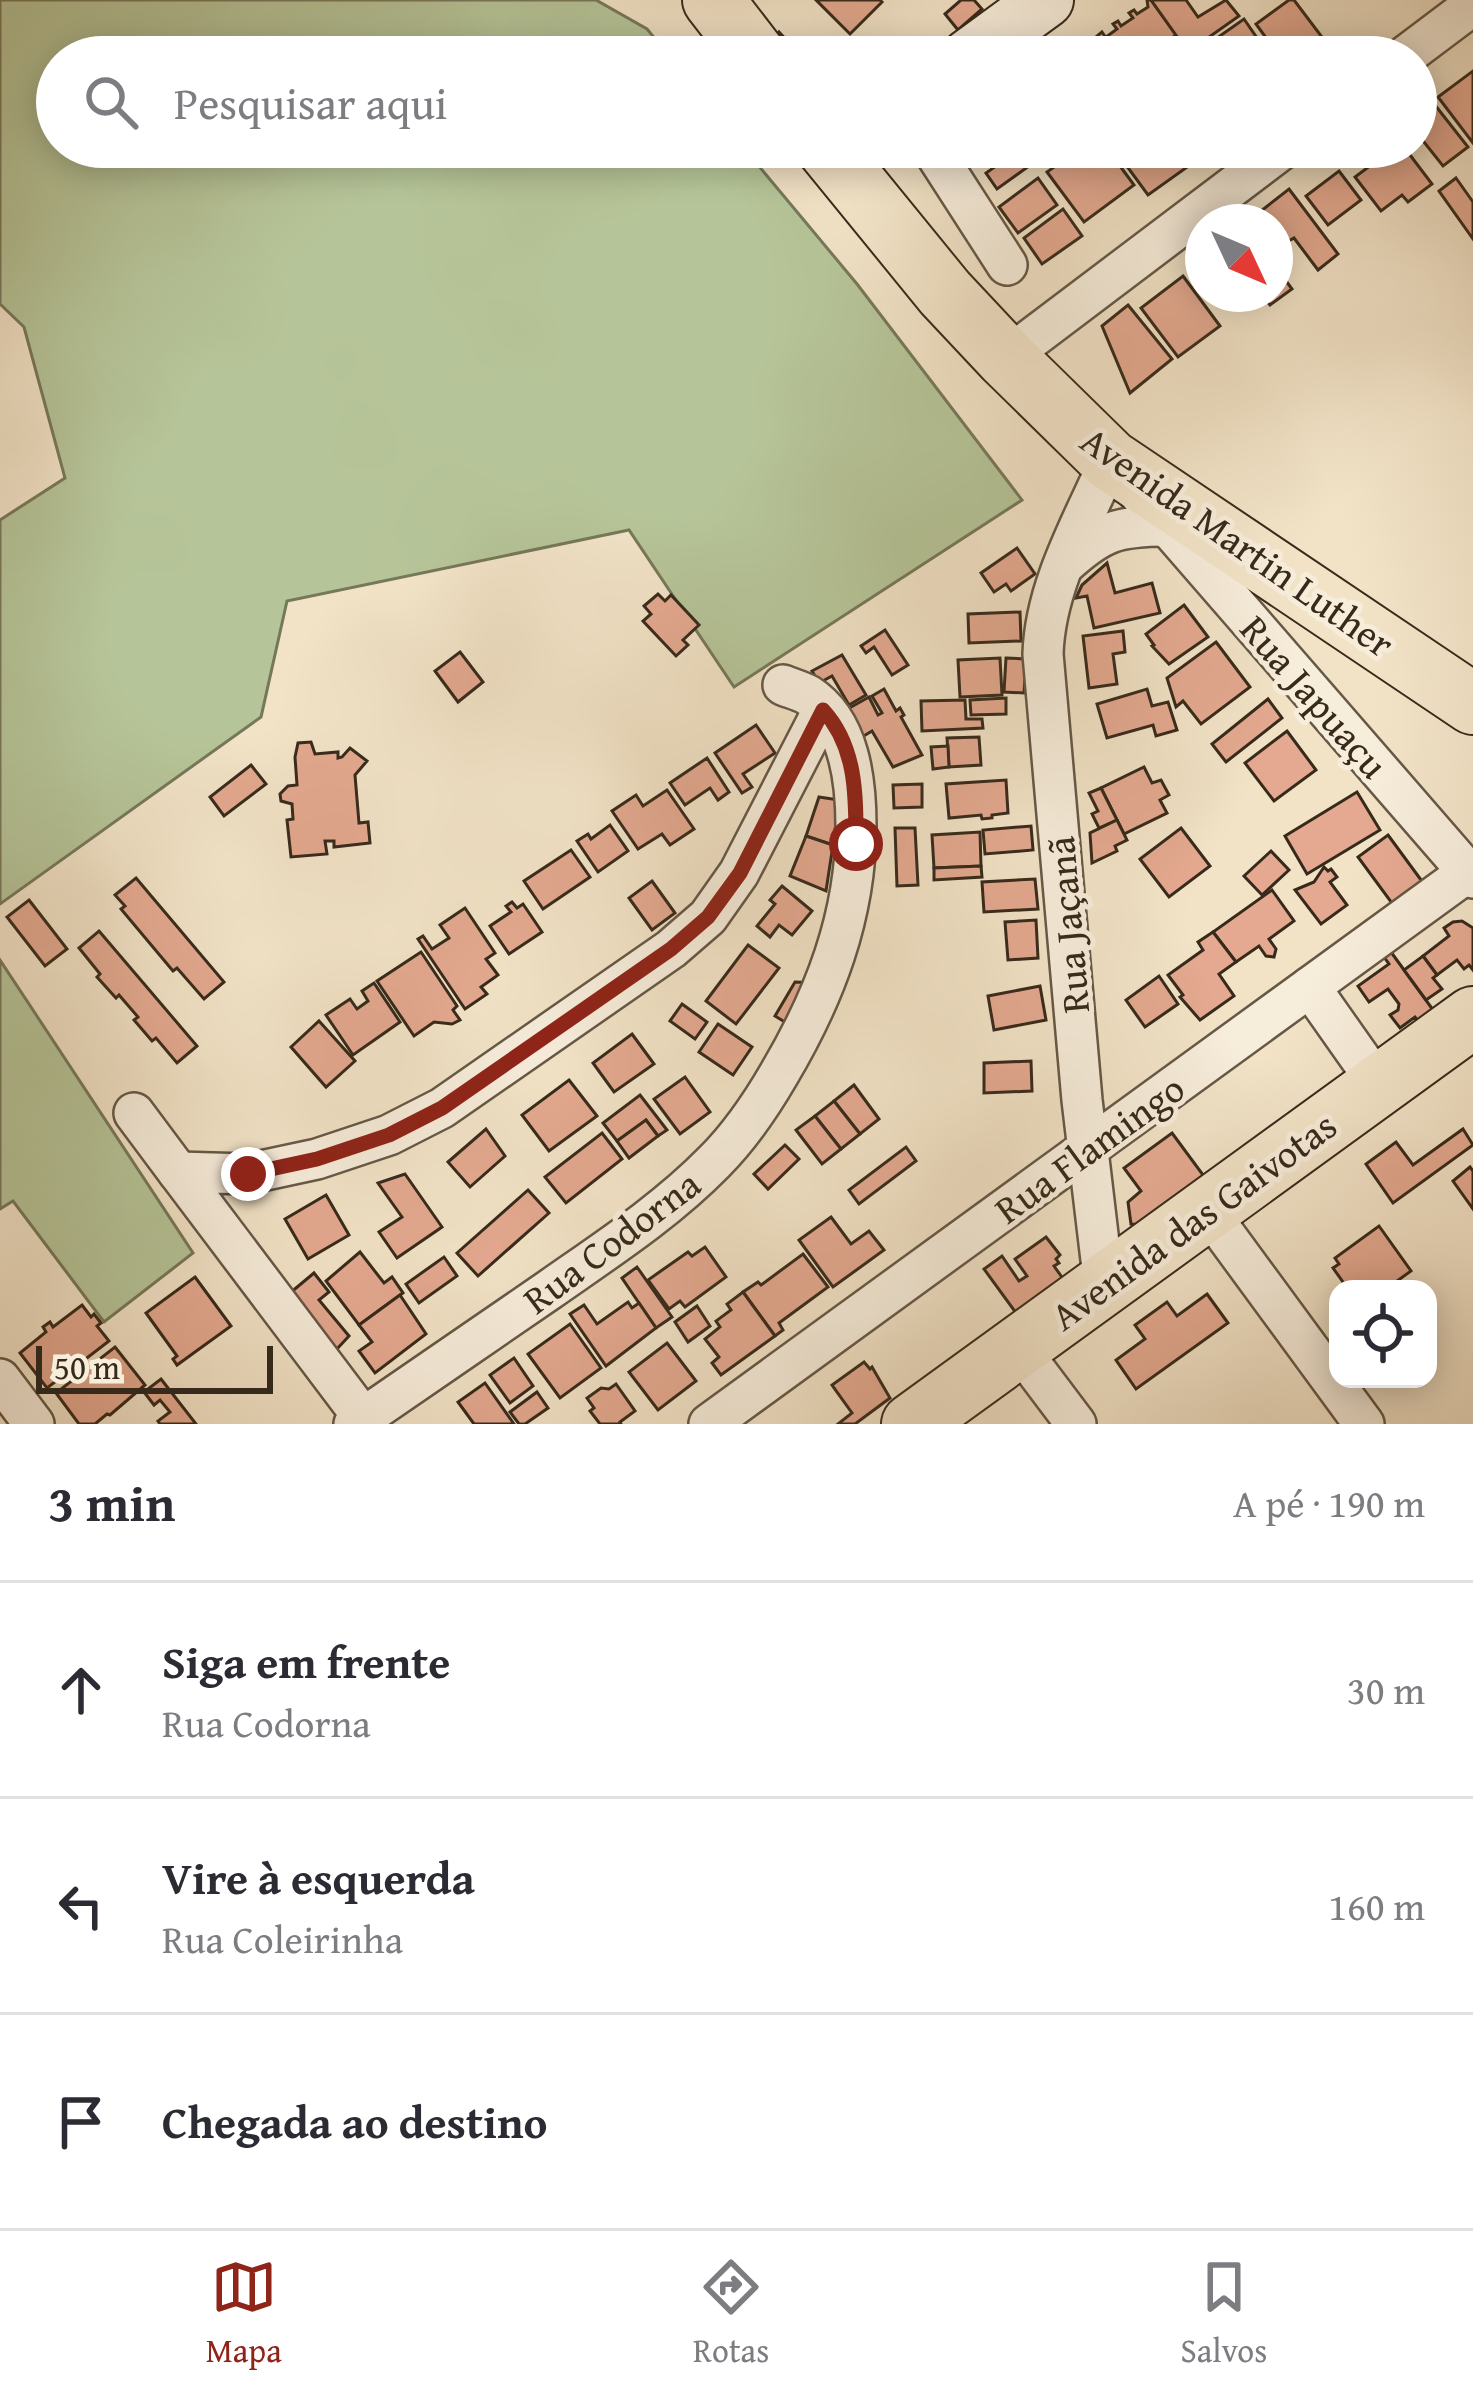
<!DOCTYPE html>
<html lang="pt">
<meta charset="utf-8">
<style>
:root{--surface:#fff;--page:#f7f7f7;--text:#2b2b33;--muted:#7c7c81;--line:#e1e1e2;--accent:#8f2418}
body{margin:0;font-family:"Gentium Book Plus",serif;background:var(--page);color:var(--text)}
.controls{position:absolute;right:36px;bottom:36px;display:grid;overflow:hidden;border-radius:24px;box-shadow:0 6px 30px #0003}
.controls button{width:108px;height:108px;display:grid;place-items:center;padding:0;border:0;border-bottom:3px solid var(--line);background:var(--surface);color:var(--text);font:60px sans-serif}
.compass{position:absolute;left:1185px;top:204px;width:108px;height:108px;border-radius:50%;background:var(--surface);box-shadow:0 6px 30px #0003;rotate:134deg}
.scale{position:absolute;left:36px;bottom:30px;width:237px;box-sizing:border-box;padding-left:12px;border:6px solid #372a1b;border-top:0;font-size:33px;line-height:42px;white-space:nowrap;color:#372a1b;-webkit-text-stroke:9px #f7eddb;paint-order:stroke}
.stop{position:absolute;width:36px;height:36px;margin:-27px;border:9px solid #8f2418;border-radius:50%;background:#fff}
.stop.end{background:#8f2418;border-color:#fff;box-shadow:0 3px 12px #0008}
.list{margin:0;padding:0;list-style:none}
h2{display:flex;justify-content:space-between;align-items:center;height:156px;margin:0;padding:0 48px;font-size:51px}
h2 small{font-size:39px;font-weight:400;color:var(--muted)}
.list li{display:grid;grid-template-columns:78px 1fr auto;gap:36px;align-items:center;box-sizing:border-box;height:216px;padding:0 48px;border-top:3px solid var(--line)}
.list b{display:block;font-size:45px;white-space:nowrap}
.list p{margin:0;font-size:39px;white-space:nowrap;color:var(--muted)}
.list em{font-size:39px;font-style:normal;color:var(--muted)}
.icon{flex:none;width:66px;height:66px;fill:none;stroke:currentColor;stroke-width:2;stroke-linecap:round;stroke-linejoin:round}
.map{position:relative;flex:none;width:1473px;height:1424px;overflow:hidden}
.search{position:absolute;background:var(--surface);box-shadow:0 6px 30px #0003;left:36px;right:36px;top:36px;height:132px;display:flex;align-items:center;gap:30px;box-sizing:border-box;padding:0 42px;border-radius:66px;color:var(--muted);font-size:45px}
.sheet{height:804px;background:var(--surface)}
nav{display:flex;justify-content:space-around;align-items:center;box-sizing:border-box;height:168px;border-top:3px solid var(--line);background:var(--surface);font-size:33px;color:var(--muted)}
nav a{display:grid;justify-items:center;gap:6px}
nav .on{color:var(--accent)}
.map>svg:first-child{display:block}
</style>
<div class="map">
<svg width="1473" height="1424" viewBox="0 0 1473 1424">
<rect width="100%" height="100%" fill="#f2e3c7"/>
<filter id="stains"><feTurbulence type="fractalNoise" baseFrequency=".00167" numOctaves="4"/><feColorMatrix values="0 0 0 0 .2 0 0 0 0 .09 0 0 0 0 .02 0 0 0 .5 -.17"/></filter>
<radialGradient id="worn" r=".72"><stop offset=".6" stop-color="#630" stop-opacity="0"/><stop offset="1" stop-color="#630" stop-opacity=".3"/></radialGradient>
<g fill="#b6c599" stroke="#76785a" stroke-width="3">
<path d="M0,0h596l51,29 23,28h-613v90h686l114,137 165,216 -288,187 -105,-157 -342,71 -26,116 -261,187v-384l65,-42 -41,-151 -24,-23z"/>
<path d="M0,960l193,293 -89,69 -91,-121 -13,8z"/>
</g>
<g fill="#e4a990" stroke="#372a1b" stroke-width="3">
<path d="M816,0h64l2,2 -32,32z"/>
<path d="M961,0h13l8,9 -24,21 -13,-16z"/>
<path d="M1147,0h4l25,35 -31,22h-25l-14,-20 11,-8 -4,-5 5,-3 3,5 12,-8 -4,-5 5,-3 3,4 11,-7z"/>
<path d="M1151,0h35l12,17 28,-17 13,16 -51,36z"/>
<path d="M1289,0h5l43,57h-57l-24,-33z"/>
<path d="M1244,19l13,19 -26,19h-30l-4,-5z"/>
<path d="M779,32l17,18 10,-11 11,11 -7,7h-30l-13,-13z"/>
<path d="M1102,32l17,25h-41l7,-5 -4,-5 5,-4 3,6 11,-8 -3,-5z"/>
<path d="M1473,71v72l-35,-46z"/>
<path d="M1431,100l37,47 -25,19 -27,-34v-20z"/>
<path d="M1023,147h3l10,14 -39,28 -11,-16z"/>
<path d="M1119,147h57l14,18 -42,30 -33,-45z"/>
<path d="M1395,147h9l28,37 -24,18 -6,-7 -21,16 -26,-34z"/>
<path d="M1078,150l12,16 19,-15 25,34 -50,37 -37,-50z"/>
<path d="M1339,171l22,29 -33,25 -22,-29z"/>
<path d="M1038,178l19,27 -39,28 -19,-26z"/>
<path d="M1456,178l17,24v37l-34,-48z"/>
<path d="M1289,189l49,65 -20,16 -24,-32 -9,5 -10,-13v-8h-6l-8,-11z"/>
<path d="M1063,209l19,27 -40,28 -18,-26z"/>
<path d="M1275,266l17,23 -22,16 -9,-11h14z"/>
<path d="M1183,276l37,50 -42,31 -37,-49z"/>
<path d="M1128,305l44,54 -42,34 -28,-67z"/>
<path d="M1017,548l18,26 -24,17 -5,-7 -12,8 -13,-19z"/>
<path d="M1107,563l8,30 37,-10 8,30 -66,15 -7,-32 -11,2 6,-13z"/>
<path d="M658,594l7,7 6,-6 28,30 -16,15 5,5 -12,11 -33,-35 8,-7 -7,-8z"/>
<path d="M1184,605l24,32 -39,27 -17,-18 2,-1 -8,-11z"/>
<path d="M1020,612l1,29 -52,2 -1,-29z"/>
<path d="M885,630l23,35 -16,10 -18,-28 -8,6 -5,-7z"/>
<path d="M1123,631l2,21 -12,2 4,30 -28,4 -6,-52z"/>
<path d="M1216,642l34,45 -49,37 -18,-23 -7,6 -9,-29z"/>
<path d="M460,652l23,30 -25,20 -23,-31z"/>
<path d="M842,655l24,40 -17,10 -17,-29 -13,7 -7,-12z"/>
<path d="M1000,658l2,37 -42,2 -2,-37z"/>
<path d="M1006,658l20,1 -2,34 -20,-1z"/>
<path d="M884,689l12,22 4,-3 4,7 -3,2 21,38 -29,12 -21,-36 -10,6 -18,-26 25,-14 9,18 4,-2 -10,-17z"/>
<path d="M1147,689l5,17 16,-4 9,28 -21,6 -3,-11 -46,13 -10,-34z"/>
<path d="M1006,698v16l-35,1 -1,-15z"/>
<path d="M1268,699l14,19 -56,44 -14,-18z"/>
<path d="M965,700l1,19h16l1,9 -61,3 -1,-30z"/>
<path d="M756,725l19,28 -32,21 9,13 -10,6 -27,-40z"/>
<path d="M1287,731l29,39 -42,31 -29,-38z"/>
<path d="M979,737l2,28 -32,2 -2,-29z"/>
<path d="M311,742l4,12 23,-2v6l4,-1 8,-9 17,13 -12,14 4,48 9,-1 2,21 -36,4v-6h-9l2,13 -36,3 -4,-37 6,-1 -1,-15 -11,-3 -1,-7 8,-8 9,-1 -2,-28 3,-14z"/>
<path d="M948,746l1,21 -16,2 -2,-22z"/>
<path d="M707,758l22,34 -11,8 -8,-12 -25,17 -15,-22z"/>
<path d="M251,765l15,19 -42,32 -14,-19z"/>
<path d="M1144,767l8,16 9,-3 8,15 -9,5 7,13 -43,21 -23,-46z"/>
<path d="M1006,780l2,33 -16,2v3l-10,1 -1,-4 -32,3 -3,-34z"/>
<path d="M922,784v23l-28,1 -1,-23z"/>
<path d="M1101,788l16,32 -18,8 -7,-14 6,-3 -9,-18z"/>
<path d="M667,790l27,39 -24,16 -8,-11 -24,15 -26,-38 24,-16 7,11z"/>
<path d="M1357,792l23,38 -73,44 -22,-38z"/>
<path d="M819,797l20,3 -6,45 -27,-9z"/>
<path d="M1117,820l10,20 -12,6 2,5 -25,12 -2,-30z"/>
<path d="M610,825l18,26 -30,21 -21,-31 11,-7 3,5z"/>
<path d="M1031,826l2,24 -48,4 -2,-24z"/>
<path d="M895,828h20l3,57 -21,1z"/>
<path d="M1181,828l29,38 -41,31 -29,-38z"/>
<path d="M980,832l1,34 -47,2 -2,-33z"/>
<path d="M1388,835l36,49 -30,22 -36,-49z"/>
<path d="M806,836l27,9 -7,46 -36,-15z"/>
<path d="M571,850l19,27 -47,32 -19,-28z"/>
<path d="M1271,851l18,19 -27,25 -18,-19z"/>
<path d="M981,866l1,11 -48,3v-12z"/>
<path d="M1324,867l4,4 3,-2 6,8 -7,5 17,23 -26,19 -26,-34 19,-8z"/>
<path d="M136,878l88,104 -20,17 -27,-31 -4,3 -52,-62 4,-3 -10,-11z"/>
<path d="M1035,879l3,30 -54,3 -2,-30z"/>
<path d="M652,881l23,32 -23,17 -23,-32z"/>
<path d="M782,886l30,25 -20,24 -13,-10 -9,12 -13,-11 18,-22 -5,-4z"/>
<path d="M1272,890l22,31 -25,18 7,10 -2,8 -8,-1 -7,-10 -23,16 -23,-30z"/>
<path d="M29,900l38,49 -22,17 -38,-49z"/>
<path d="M512,902l5,6 6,-4 19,28 -33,22 -19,-28 21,-14 -5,-6z"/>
<path d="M465,908l30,45 -9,6 12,16 -17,12 6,7 -22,15 -47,-70 5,-3 9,13 17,-11 -9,-13z"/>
<path d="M1036,920l2,38 -30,2 -3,-38z"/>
<path d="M1462,921l11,7v42l-4,-5 -5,4 -7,-9 -20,15 -14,-19 26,-20 -5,-8 9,-6z"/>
<path d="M99,931l98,115 -20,17 -21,-25 -4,3 -18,-21 4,-3 -19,-22 -3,3 -19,-21 3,-3 -21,-26z"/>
<path d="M1213,932l23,30 -17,12 15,22 -34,24 -20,-23 3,-2 -15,-20 35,-25 -5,-8z"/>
<path d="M748,945l31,23 -43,56 -30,-23z"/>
<path d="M421,952l36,54 -4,4 7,10 -8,4 -18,-2 -20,14 -37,-55z"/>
<path d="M1391,952l45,62 -15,11 -6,-8 -15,11 -10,-13 8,-5 1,-6 -11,-15 -19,13 -11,-16 31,-22 -5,-7z"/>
<path d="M1423,956l14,19 -4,3 9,11 -16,11 -22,-30z"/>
<path d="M1159,976l19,28 -33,23 -19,-27z"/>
<path d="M795,982l22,1 -24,44 -18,-11z"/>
<path d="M374,983l26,39 -47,33 -27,-40 24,-16 7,10 11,-8 -6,-10z"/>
<path d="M1040,986l6,34 -52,10 -6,-34z"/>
<path d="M682,1004l25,18 -12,17 -25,-18z"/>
<path d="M319,1021l36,40 -29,26 -35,-40z"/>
<path d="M718,1024l34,23 -19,28 -34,-23z"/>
<path d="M632,1034l22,30 -40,28 -21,-29z"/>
<path d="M1031,1061l1,30 -48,2v-30z"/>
<path d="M685,1077l25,35 -30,22 -26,-35z"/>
<path d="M569,1080l28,36 -48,35 -27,-36z"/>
<path d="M854,1085l25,34 -19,15 -26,-33z"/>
<path d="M640,1095l27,35 -9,6 -12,-16 -29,21 -14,-18z"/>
<path d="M834,1101l26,33 -19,15 -26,-33z"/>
<path d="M815,1116l26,33 -19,15 -26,-34z"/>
<path d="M646,1120l12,16 -29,22 -12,-17z"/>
<path d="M486,1129l19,27 -35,31 -22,-25z"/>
<path d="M1463,1129l10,16 -80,58 -27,-39 30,-22 17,23z"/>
<path d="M602,1133l20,26 -56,44 -21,-26z"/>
<path d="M1172,1133l34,46 -60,46 -15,-1 -3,-22 13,-11 -17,-23z"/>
<path d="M785,1145l14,14 -31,30 -14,-15z"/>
<path d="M906,1147l10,14 -57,43 -10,-14z"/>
<path d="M1470,1167l3,4v38l-20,-28z"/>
<path d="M405,1174l37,53 -45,31 -18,-26 23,-15 -24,-34z"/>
<path d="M528,1190l21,23 -71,63 -21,-23z"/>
<path d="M326,1195l23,40 -41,24 -23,-40z"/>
<path d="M831,1217l20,27 18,-13 15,19 -51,37 -34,-47z"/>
<path d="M1379,1226l32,45 -25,18h-38l-15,-21 6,-4 -4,-6z"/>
<path d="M1046,1237l14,18 -4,4 3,4 -5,3 12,17 -47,34 -35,-48 18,-13 17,25 8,-5 -12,-17z"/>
<path d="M705,1247l21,30 -41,30 -5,-6 -11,8 -21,-29 40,-28 4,4z"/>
<path d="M360,1252l24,31 8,-6 11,16 -44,32 -33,-44z"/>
<path d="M803,1254l25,33 -49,36 4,7 -8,6 -32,-44 15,-10 3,3z"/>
<path d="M444,1257l13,19 -38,27 -13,-19z"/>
<path d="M637,1267l35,50 -16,11 -34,-50z"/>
<path d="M314,1273l15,19 -10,8 30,36 -13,14 -46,-57z"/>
<path d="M195,1277l36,49 -54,39 -4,-6 4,-3 -31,-43z"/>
<path d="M743,1292l32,44 -54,39 -9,-12 7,-6 -14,-18 15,-12 -4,-6 15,-11 -4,-6z"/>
<path d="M1207,1294l21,29 -92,66 -20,-29 29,-21 -10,-14 32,-23 10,14z"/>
<path d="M400,1295l26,39 -51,39 -16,-22 13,-9 -13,-17z"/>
<path d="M628,1302l4,6 7,-5 17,25 -50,38 -36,-52 14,-9 13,19z"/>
<path d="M82,1305l9,12 3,-3 7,9 -4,3 12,15 -30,23 4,5 -6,6 -5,-6 -25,19 -27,-35 26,-21 -3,-5 7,-5 3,5z"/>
<path d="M697,1306l13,20 -22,16 -13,-20z"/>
<path d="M570,1324l31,44 -41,30 -32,-44z"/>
<path d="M667,1343l29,38 -38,29 -29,-38z"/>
<path d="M115,1347l30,38 -35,30 -3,-1 -12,10h-16l-23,-31z"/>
<path d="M514,1358l19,28 -23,17 -20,-28z"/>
<path d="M864,1362l6,7 2,-2 18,31 -35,26h-17l14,-11 -20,-28z"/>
<path d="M161,1379l35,45h-36l-2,-3 12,-9 -10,-12 -6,5 -10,-13z"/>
<path d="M485,1383l29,41h-40l-16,-22z"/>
<path d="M616,1384l19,27 -15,11 1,2h-21l-10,-13 4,-3 -7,-10 14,-10 8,1z"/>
<path d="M537,1392l11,16 -23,16h-6l-9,-12z"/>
</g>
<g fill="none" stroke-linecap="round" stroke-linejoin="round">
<defs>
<g id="street">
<path d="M1404,57l69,-52"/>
<path d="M931,147l76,118"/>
<path d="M1006,358l279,-211"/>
<path d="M1064,565c37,-34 53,-39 103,-39"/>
<path d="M1310,987l69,98"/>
<path d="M134,1113l44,59"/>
<path d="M1207,1210l157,214"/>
<path d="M1104,1285l-22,-185 -39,-446c2,-68 40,-133 67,-194l363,418"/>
<path d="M1018,1347l58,77"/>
<path d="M0,1379l34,45"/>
<path d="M354,1424c65,-45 130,-89 195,-134 57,-40 116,-78 165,-128 25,-25 47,-57 65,-88 45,-76 77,-157 77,-248 0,-45 -6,-104 -48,-131 -7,-4 -18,-7 -25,-10"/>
<path d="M368,1424l-190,-252 69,2 70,-15 72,-24 53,-27 229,-159 37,-32 31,-44 84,-163"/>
<path d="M709,1424l759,-552"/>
</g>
<path id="secondary" d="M968,57l78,-57"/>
<g id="primary">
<path d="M713,0l44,57"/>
<path d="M826,147l119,146 61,65 104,102 363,244"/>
<path d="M912,1424l561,-407"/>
</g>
</defs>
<use href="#street" stroke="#665846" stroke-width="44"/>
<use href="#secondary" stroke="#372a1b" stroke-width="58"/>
<use href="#primary" stroke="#372a1b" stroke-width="64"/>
<use href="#street" stroke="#f7eddb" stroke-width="39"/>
<use href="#secondary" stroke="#f7eddb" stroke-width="54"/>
<use href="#primary" stroke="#f2e3c7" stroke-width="60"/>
</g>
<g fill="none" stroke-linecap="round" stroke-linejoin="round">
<path stroke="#8f2418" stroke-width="15" d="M248,1174l69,-15 72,-24 53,-27 229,-159 37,-32 32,-44 83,-163c34,37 33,87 33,134"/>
</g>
<g text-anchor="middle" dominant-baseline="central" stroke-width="10" stroke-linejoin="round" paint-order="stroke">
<g font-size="39" fill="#372a1b" stroke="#f7eddb">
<text transform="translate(1238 541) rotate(35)">Avenida Martin Luther</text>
<text transform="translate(1315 696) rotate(49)">Rua Japuaçu</text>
<text transform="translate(1067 925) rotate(-95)">Rua Jaçanã</text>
<text transform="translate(1089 1148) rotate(-36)">Rua Flamingo</text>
<text transform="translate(1193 1220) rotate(-36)">Avenida das Gaivotas</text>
<text transform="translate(611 1241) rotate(-37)">Rua Codorna</text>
</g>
</g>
<rect width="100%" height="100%" filter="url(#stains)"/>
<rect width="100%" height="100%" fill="url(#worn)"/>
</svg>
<div class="controls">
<button><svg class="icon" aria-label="locate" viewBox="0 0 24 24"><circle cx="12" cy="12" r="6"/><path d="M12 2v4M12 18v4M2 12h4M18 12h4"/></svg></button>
</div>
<svg class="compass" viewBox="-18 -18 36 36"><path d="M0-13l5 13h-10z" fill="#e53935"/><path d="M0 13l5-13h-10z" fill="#7c7c81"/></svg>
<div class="scale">50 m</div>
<div class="stop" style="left:856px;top:844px"></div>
<div class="stop end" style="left:248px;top:1174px"></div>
<div class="search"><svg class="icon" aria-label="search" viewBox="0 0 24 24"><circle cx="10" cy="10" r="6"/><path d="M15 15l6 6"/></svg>Pesquisar aqui</div>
</div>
<section class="sheet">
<h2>3 min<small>A pé · 190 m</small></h2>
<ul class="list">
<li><svg class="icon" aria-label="ahead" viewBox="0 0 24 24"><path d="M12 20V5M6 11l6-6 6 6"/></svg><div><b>Siga em frente</b><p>Rua Codorna</p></div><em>30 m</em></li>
<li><svg class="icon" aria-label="left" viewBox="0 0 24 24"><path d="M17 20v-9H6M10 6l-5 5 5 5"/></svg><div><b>Vire à esquerda</b><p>Rua Coleirinha</p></div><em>160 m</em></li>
<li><svg class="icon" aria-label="arrive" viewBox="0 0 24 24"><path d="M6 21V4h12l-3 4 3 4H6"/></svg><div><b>Chegada ao destino</b></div></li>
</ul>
</section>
<nav>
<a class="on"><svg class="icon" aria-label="map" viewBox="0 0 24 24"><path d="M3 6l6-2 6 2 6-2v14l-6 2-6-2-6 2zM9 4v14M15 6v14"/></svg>Mapa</a>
<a><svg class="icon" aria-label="directions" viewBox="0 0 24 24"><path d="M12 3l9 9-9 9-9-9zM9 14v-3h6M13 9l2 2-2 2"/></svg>Rotas</a>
<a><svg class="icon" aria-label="saved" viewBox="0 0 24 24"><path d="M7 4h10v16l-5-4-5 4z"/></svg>Salvos</a>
</nav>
